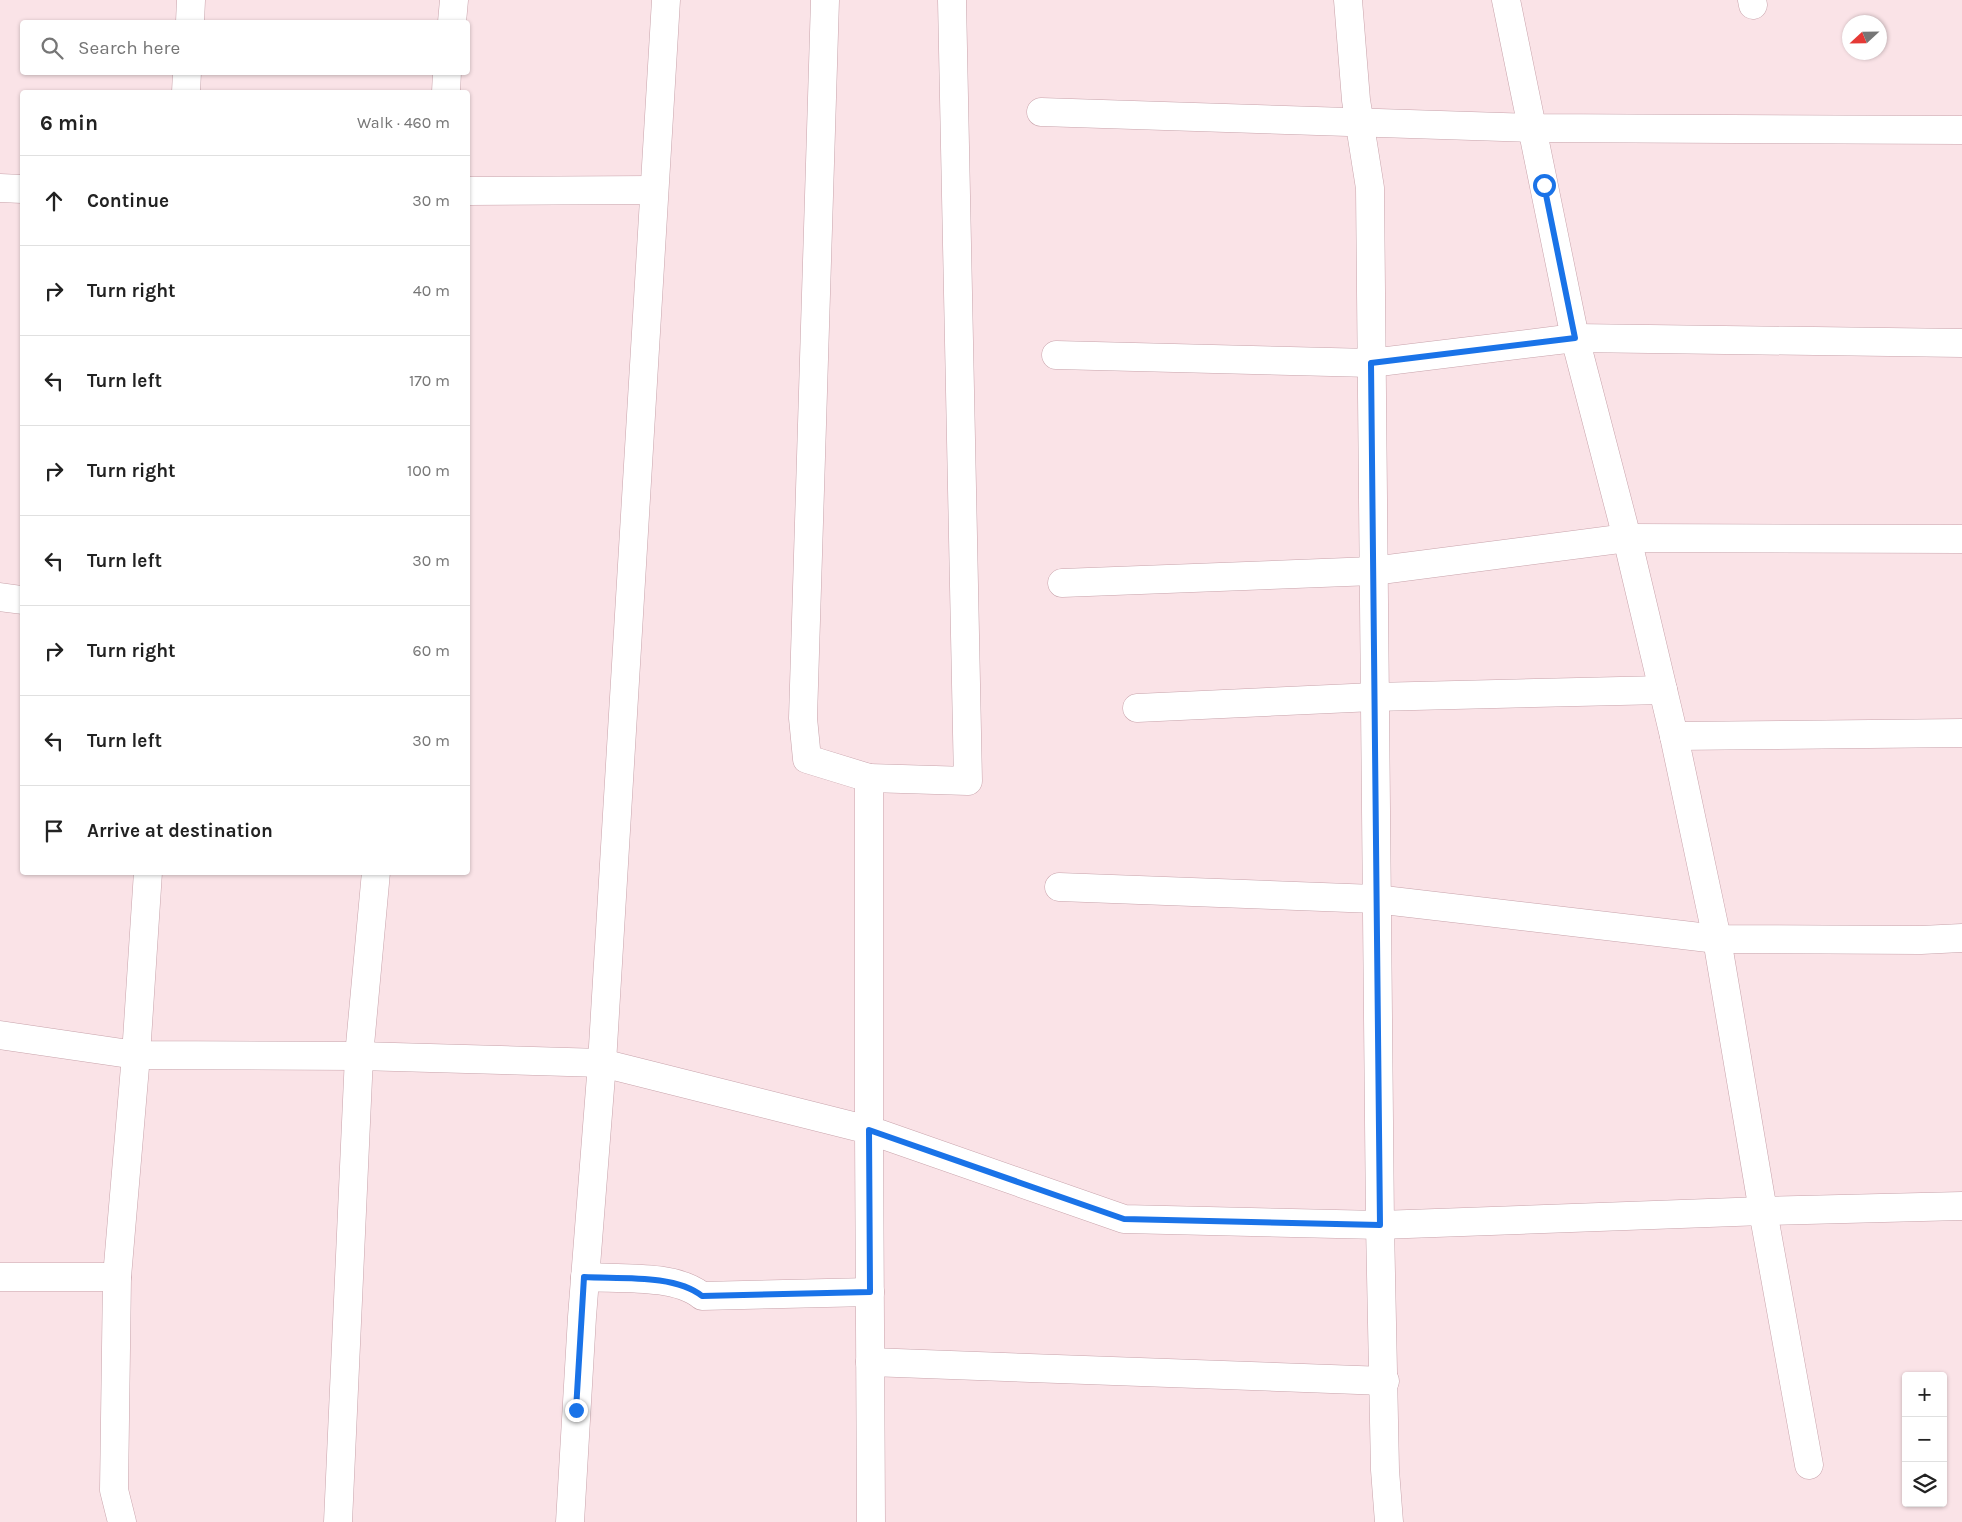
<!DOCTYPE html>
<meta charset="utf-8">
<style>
:root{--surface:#fff;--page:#f6f6f6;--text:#222;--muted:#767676;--line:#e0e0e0}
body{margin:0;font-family:Karla,sans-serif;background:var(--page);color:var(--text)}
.controls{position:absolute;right:15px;bottom:15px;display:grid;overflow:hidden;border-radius:5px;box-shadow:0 1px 4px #0004}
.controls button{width:45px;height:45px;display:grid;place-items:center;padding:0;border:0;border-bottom:1px solid var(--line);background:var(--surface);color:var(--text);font:25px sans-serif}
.compass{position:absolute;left:1842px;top:15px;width:45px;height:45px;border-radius:50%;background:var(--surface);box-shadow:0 1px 4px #0004;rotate:248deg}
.stop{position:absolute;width:15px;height:15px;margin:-11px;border:4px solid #1a73e8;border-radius:50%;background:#fff}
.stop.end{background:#1a73e8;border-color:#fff;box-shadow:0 1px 5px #0008}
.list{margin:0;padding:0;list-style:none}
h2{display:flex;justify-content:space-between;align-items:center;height:65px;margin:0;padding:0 20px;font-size:21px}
h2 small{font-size:16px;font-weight:400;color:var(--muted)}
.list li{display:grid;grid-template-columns:32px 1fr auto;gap:15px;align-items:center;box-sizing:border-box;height:90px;padding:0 20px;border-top:1px solid var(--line)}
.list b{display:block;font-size:19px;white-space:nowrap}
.list em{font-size:16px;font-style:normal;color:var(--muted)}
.icon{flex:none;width:28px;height:28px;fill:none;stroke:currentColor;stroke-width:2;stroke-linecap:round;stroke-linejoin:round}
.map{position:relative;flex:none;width:1962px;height:1522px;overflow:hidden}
.search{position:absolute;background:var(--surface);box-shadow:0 1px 4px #0004;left:20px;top:20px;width:450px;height:55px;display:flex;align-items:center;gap:12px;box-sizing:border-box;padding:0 18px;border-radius:5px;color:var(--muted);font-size:19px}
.panel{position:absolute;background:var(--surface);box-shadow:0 1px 4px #0004;left:20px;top:90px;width:450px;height:785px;border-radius:5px}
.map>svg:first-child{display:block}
</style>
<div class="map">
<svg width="1962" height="1522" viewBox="0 0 1962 1522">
<rect width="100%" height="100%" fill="#fae3e7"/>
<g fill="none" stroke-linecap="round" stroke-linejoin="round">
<defs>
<g id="street">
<path d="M825,0l-22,718 4,41 62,19"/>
<path d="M952,0l16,781 -99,-3v352l255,89 256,6 5,245 4,52"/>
<path d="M1348,0l8,100 14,88 10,1037 383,-14 46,254"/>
<path d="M1506,0l69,338 52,200 47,198 43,203 46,272 199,-5"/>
<path d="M1752,0l1,5"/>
<path d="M190,22l1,-22"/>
<path d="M452,22l2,-22"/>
<path d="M186,92l1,-20"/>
<path d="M446,92l1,-20"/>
<path d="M1041,112l491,16 430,2"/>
<path d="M0,188l22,1"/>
<path d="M468,191l186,-1"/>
<path d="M1056,355l315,8 204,-25 387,5"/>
<path d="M1062,583l311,-12 254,-33 335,1"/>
<path d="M0,597l22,3"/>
<path d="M1137,708l237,-11 289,-7"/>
<path d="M1674,736l288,-3"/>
<path d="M1059,887l316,12 342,40 204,1 41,-2"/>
<path d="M0,1035l136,20 223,1 243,7 267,67 2,392"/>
<path d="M0,1277h117"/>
<path d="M585,1277c34,2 90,-3 117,19l168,-4"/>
<path d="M870,1362l515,19"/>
<path d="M122,1522l-8,-32 3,-213 19,-222 12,-183"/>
<path d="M338,1522l21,-466 17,-184"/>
<path d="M570,1522l12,-205 20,-254 64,-1063"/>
</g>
</defs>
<use href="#street" stroke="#c8a3ab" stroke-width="29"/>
<use href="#street" stroke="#fff" stroke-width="28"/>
</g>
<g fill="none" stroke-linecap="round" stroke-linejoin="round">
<path stroke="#1a73e8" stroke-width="6" d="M576,1410l8,-133c35,2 91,-3 118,19l168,-4 -1,-162 255,89 256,6 -9,-862 204,-25 -31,-153"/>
</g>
</svg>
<div class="controls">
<button>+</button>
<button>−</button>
<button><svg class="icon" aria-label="layers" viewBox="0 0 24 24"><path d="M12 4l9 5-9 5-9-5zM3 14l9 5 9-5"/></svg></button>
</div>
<svg class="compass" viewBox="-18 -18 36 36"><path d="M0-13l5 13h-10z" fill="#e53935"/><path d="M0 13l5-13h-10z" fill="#767676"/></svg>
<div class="stop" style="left:1544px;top:185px"></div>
<div class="stop end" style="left:576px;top:1410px"></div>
<div class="search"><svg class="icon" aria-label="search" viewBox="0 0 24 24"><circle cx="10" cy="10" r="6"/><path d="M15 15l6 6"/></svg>Search here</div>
<section class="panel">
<h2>6 min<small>Walk · 460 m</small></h2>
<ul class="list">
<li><svg class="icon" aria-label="ahead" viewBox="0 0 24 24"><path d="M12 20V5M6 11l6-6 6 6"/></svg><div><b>Continue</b></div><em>30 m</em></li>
<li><svg class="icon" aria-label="right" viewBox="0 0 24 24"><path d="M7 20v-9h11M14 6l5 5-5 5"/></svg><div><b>Turn right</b></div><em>40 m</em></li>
<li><svg class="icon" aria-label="left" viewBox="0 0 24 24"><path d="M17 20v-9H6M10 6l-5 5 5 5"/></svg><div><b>Turn left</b></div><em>170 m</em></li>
<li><svg class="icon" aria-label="right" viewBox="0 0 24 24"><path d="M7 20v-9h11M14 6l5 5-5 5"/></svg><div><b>Turn right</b></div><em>100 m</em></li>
<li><svg class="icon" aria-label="left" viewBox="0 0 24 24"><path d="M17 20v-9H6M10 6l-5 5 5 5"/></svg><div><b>Turn left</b></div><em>30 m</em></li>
<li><svg class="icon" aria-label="right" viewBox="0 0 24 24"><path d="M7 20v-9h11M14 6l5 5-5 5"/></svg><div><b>Turn right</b></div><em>60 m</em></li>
<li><svg class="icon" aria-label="left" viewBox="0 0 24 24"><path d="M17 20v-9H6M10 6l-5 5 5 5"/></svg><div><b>Turn left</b></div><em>30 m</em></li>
<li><svg class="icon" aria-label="arrive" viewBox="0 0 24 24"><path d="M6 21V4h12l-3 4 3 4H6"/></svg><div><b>Arrive at destination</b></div></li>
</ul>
</section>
</div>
